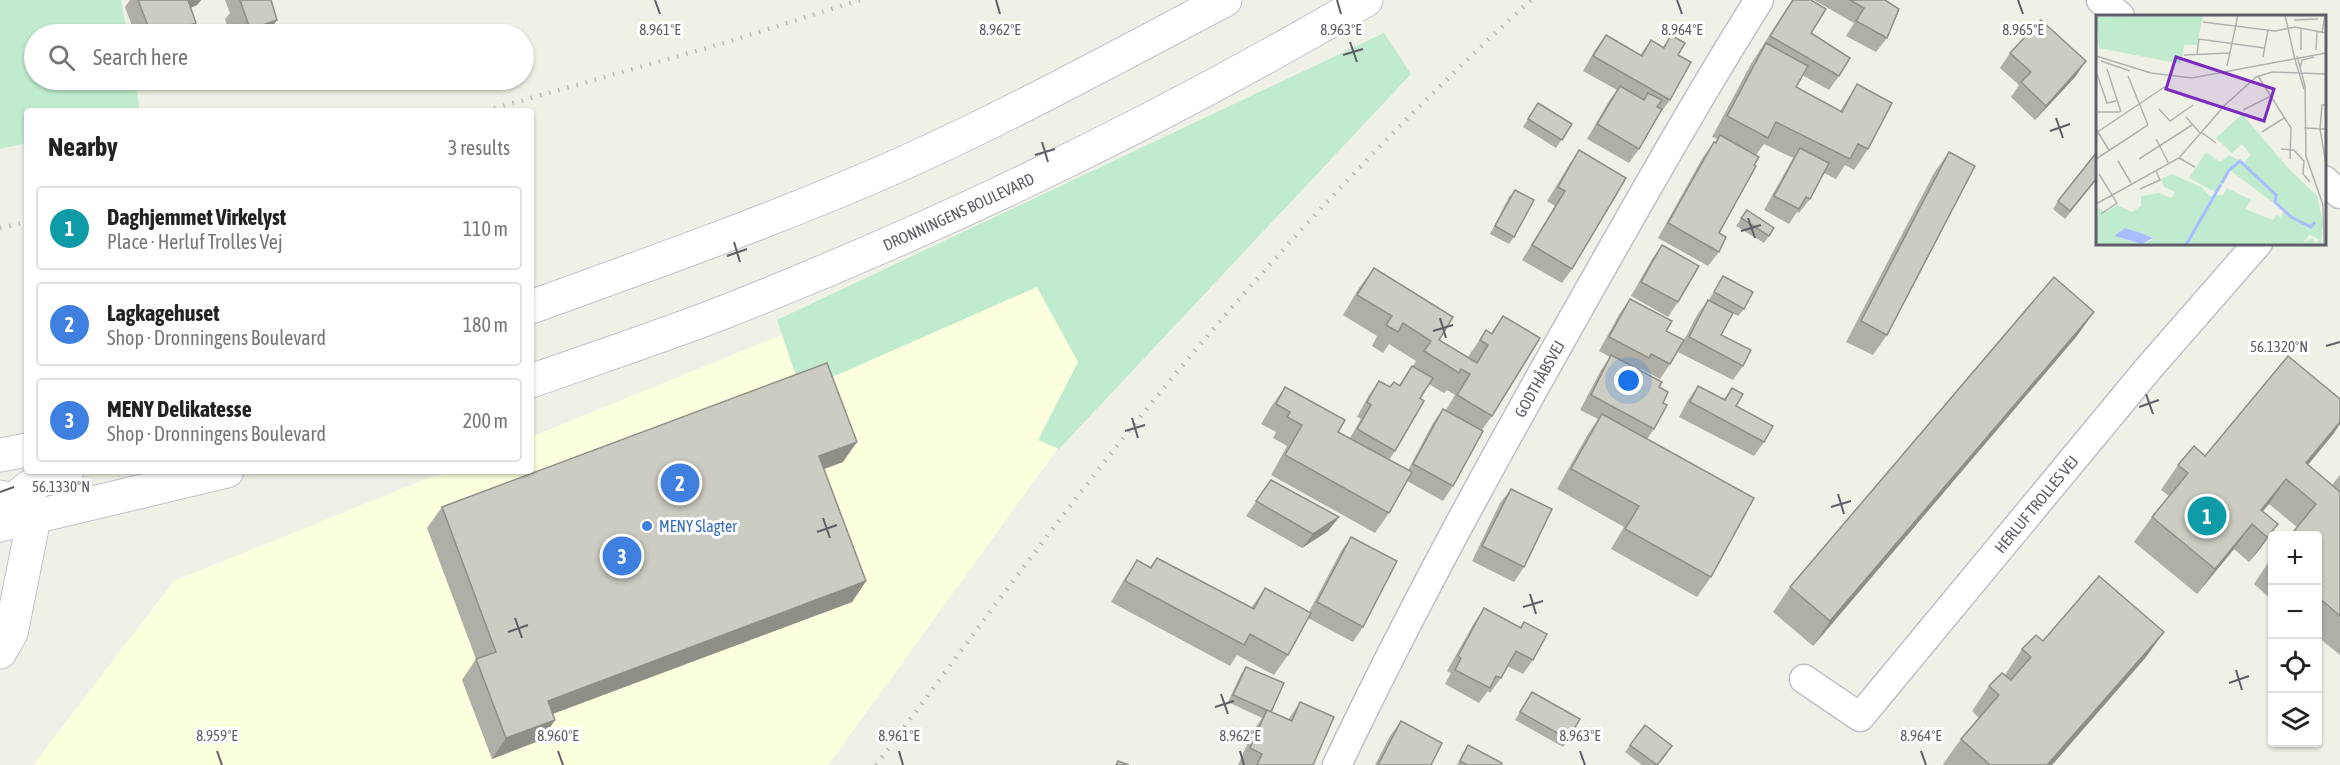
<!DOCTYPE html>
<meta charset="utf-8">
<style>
:root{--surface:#fff;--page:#f2f2f2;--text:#222;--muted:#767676;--line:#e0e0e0;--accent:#d93025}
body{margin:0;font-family:"Asap Condensed",sans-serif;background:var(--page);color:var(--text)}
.controls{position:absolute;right:18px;bottom:18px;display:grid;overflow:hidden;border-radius:6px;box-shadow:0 2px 4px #0004}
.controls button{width:54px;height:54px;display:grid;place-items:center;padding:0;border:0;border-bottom:2px solid var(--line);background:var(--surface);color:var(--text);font:30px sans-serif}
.you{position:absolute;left:1629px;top:381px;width:21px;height:21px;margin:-15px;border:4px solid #fff;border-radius:50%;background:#1a73e8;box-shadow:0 0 0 9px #1a73e833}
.badge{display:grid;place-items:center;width:39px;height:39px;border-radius:50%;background:var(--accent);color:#fff;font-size:20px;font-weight:700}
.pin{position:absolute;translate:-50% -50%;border:3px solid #fff;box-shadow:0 2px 6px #0006}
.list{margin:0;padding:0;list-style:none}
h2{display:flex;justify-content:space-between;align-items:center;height:78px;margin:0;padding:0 24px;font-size:26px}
h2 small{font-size:20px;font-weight:400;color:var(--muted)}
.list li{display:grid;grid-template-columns:39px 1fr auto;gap:18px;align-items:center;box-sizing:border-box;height:84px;margin:0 12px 12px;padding:0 12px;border:2px solid var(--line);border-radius:6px}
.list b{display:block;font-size:22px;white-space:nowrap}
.list p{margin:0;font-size:20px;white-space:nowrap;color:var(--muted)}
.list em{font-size:20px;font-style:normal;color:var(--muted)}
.icon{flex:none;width:33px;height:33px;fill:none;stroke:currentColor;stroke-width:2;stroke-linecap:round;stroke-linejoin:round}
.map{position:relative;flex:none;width:2340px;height:765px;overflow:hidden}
.search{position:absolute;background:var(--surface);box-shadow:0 2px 4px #0004;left:24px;top:24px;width:510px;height:66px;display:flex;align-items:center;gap:15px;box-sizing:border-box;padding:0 21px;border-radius:33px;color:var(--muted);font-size:22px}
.panel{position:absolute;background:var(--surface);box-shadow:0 2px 4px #0004;left:24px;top:108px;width:510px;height:366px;border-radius:6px}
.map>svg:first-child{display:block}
</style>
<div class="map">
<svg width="2340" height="765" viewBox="0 0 2340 765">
<rect width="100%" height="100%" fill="#f0f1e6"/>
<path fill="#fcffdd" d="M1038,231l71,147 -281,387h-795l141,-184 272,-110h85v-34z"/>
<g fill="#c0ebce">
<path d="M0,0h121l6,34h-93v46h101l5,31h-113v32l-27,6z"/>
<path d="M1384,33l27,41 -352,375 -21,-9 40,-78 -41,-75 -236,104 -24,-71z"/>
</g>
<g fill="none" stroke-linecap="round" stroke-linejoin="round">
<defs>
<g id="minor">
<path d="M2101,0l19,16"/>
<path d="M2324,180l16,14"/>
<path id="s1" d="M1804,679l56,38 288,-348 110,-126"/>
<path id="s2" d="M1337,765c75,-158 160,-312 246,-464 57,-101 114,-202 176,-301"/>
</g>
<g id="secondary">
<path d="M531,307c113,-41 226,-81 336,-128 122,-52 240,-117 358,-179"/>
<path id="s3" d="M531,381c65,-23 132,-45 196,-70 220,-87 435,-191 639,-311"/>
<path d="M0,455l27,-5"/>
<path d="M0,497l13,3 21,18 -23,115 -11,19"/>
<path d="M2,517c16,-25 35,-39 65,-46"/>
<path d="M0,525l227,-54"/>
</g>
</defs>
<use href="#minor" stroke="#bfc0c8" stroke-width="31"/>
<use href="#secondary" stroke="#c2c2cc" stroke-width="35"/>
<use href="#minor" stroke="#fff" stroke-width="28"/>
<use href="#secondary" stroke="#fff" stroke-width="33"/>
<g stroke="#b9b9bb" stroke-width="4.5" stroke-dasharray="1.5 8" stroke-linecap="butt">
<path d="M485,111l236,-67 139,-44"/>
<path d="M0,228l27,-6"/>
<path d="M876,765c107,-143 212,-289 328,-425 102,-120 211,-234 327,-340"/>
</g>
</g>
<g fill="#afafa7" fill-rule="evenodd">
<path d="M130,0h71l-4,5 -6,3 5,15 -8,11h-53l-10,-27z"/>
<path d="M225,0h46l-4,34h-37l-5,-15 5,-6z"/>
<path d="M1792,0h19v33l28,43 -10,14 -27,-15 -6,12 44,24 17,-27 11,65 -14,21 -9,-5 -9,14 -12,-6 -14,26 -11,14 -2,-1 -8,12 -25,-14 29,-52 -29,-14 -8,11 -37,78v19l-11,14 -50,-28 45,-81 11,-15 1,1 2,-4 -5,-2 39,-73z"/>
<path d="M1814,0h71l2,38 -11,14 -30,-16 8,-13z"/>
<path d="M1606,35l34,20 11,-15 12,7 8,-12 7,20 -8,45 -11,15 -20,34 -10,14 -42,-24 22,-38 8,-11 -34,-19 12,-21z"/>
<path d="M2010,53l66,23 -41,44 -24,-23 8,-12 -19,-17z"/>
<path d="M1538,103l34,21 -16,24 -33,-21z"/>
<path d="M1579,150l-7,119 -10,14 -40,-23 33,-54 -8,-5 22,-36z"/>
<path d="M1949,152l-62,183 -14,20 -27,-13 88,-169z"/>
<path d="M2097,179l-32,40 -12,-10 5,-8z"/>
<path d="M1515,190l-1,47 -5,7 -19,-10 19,-37z"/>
<path d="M1747,210l22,26 -5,7 -28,-17z"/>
<path d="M1662,245l16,57 -10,15 -37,-21 21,-37z"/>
<path d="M1374,268l65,72 29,17 18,-27 5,3 12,-17 -11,100 -10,14 -29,56 -10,15 -36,-20 -18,32 -14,20 -104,-58 16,-29 -14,-8 3,-6 -15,-8 10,-17 14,-20 53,45 12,6 11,-19 -4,-2 12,-22 10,-14 11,6 4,-5 5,3 13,-19h1l3,-5 -27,-17 -6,9 -11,-7 5,-10 -34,-21 16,-27zM1429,384l15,9 3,-3 8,5 -9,15 -3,-1 -10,14 -25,47 -19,-10 6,-9 25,-53z"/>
<path d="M1723,276l21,33 -6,7 -29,-16z"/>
<path d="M1630,299l36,32 4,33 -10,15 -19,-10 -1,1 19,17 4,16 -9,26 -7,10 64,138 -14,20 -86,-48 13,-22 -67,-38 31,-55 10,-15 -18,-9 21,-40 9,-13 -11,-6 21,-38z"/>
<path d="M1708,300l13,35 22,31 -10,14 -55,-28 19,-37z"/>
<path d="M2094,312l-18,25 -263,309 -40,-34 17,-25z"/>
<path d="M1698,386l26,13 8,-11 4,18 28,36 -10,14 -75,-39 9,-17z"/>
<path d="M2334,433l-26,32 24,20 8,-10v180l-22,-18v-101l-21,-9 -28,-23 -7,8 16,12 -18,25 -11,13 -15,-13 -37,45 -63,-52 18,-25 17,-21 -8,-6 17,-25 27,-9z"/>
<path d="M843,462l-19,7 42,112 -14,21 -299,112 2,6 -14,20 -49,19 -30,-79 14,-21 -49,-131 15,-21z"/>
<path d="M1271,480l68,37 -11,14 -26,17 -56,-32z"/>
<path d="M1511,489l13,78 -10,15 -42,-21 28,-58z"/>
<path d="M1351,537l12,90 -10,15 -45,-24 -20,37 -14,20 -37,-20 -7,11 -119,-64 12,-21 14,-21 13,7 7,-9 94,50 14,-20 44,24 32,-61z"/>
<path d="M2272,557v43l-18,-16z"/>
<path d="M1484,608l36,19 4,-5 9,38 -10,14 -16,-8 -6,12 -11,15 -2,-2 -9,12 -34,-19 6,-11 -4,-2 27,-48z"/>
<path d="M2043,641l103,16 -94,108h-108l-1,-1 18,-25 18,-21 -7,-7 17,-25 22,-6 -6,-5 17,-26z"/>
<path d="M1246,667l25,45 17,8 12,-18 13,63h-75l15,-34 9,-13 -34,-16 13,-28z"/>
<path d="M1532,692l36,47 -5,8 -48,-27z"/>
<path d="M1401,721l30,44h-56l15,-29z"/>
<path d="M1468,745l33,20h-44l6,-12z"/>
<path d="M1630,745l37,9 -9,11h-16l-17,-13z"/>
</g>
<g fill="#8f8f88">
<path d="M186,0h15l-4,5 -20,7z"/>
<path d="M277,20l-10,14h-21l4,-5z"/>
<path d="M196,23l-8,11h-24z"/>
<path d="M2086,61l-10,15 -41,44 11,-14z"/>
<path d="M2094,312l-18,25 -263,309 17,-25z"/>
<path d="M2340,422v2l-6,9 -42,51 14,-21z"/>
<path d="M857,442l-14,20 -38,14 14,-20z"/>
<path d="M2286,479l-17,25 -17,20 -18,25 -37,45 18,-25z"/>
<path d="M1339,517l-11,14 -26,17 11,-14z"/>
<path d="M2278,524l-18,25 -11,13 18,-25z"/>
<path d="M866,581l-14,21 -319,119 15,-20z"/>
<path d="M2164,632l-18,25 -94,108h-5z"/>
<path d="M555,720l-14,20 -49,19 14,-21z"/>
</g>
<g fill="#ccccc2" stroke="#8f8f88" stroke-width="1.5">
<path d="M138,0h50l8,23 -32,11h-13z"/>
<path d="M240,0h31l6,20 -27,9z"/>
<path d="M1793,0h18l15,9 -15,24 39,25 -11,18 -69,-40z"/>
<path d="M1850,0h35l14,9 -12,29 -31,-17 8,-13z"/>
<path d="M2041,20l45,41 -40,45 -25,-24 10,-10 -21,-19z"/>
<path d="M1606,35l36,21 9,-16 13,8 7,-13 14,8 -7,12 13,7 -21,38 -77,-44z"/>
<path d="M1766,43l42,23 -12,21 46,25 15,-28 35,19 -24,46 -10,-5 -8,15 -74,-37 -8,16 -41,-22z"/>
<path d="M1620,86l24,14 4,-7 14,7 -5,7 5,2 -23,40 -42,-25z"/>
<path d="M1538,103l34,21 -10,16 -34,-21z"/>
<path d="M1720,135l39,22 -5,8 2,1 -37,67 7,4 -7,15 -51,-29 46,-81 2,1z"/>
<path d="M1800,148l29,15 -19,36 -4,-2 -7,12 -25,-13z"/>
<path d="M1579,150l47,28 -54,91 -40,-24 33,-54 -7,-4z"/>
<path d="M1949,152l26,14 -88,169 -26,-14z"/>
<path d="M2097,152v26l-27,33 -12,-10z"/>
<path d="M1515,190l19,10 -20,37 -19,-11z"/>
<path d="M1747,210l27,18 -5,8 -28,-18z"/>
<path d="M1662,245l37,21 -21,36 -37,-20z"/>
<path d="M1374,268l79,49 -14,23 38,23 11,-18 -8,-5 6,-10 6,4 11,-18 37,22 -48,78 -35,-21 13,-21 -9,-5 -2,4 -35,-22 7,-10 -28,-18 -5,9 -12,-7 6,-9 -35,-21z"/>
<path d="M1723,276l30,16 -9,17 -30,-17z"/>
<path d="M2054,277l40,35 -264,309 -40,-34z"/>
<path d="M1630,299l42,22 -6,10 18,9 -14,24 -19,-10 -2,4 -40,-21z"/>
<path d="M1708,300l25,13 -12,22 30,15 -8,16 -54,-29z"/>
<path d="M1611,355l51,27 -3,5 9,5 -5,11 4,2 -13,24 -63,-34z"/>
<path d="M2288,356l52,43v23l-34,41 34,29v124l-22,-19v-61h-28l26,-32 -30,-25 -25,31 17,14 -11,13 -15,-13 -37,45 -63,-52 36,-44 -10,-8 16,-19 11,10z"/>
<path d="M827,363l30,79 -38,14 47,125 -318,120 7,19 -49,18 -30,-79 20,-7 -54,-145z"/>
<path d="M1412,366l21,12 -13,20 4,3 -29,50 -38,-22 14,-24 -4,-3 12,-21 11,6 4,-5 6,4z"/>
<path d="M1698,386l27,14 7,-12 11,6 -7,12 37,20 -9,16 -74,-40z"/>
<path d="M1285,387l60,33 -7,12 74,40 -23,41 -104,-58 17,-30 -15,-8 3,-5 -14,-8z"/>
<path d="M1443,409l40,22 -30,55 -40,-22z"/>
<path d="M1602,414l152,84 -43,79 -86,-48 14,-23 -68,-37z"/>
<path d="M1271,480l68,37 -26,17 -57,-33z"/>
<path d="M1511,489l41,20 -28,58 -42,-21z"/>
<path d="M1351,537l46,24 -34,66 -46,-25z"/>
<path d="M1157,558l97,51 11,-21 46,25 -23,42 -38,-21 -6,11 -119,-64 12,-21 14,8z"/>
<path d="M2099,576l65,56 -117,133h-57l-29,-26 38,-44 -10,-9 13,-13 9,7 20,-23 -9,-8 14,-14 7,6z"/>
<path d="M1484,608l37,20 3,-6 23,12 -14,26 -17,-9 -15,27 -5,-2 -6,12 -35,-18 6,-12 -3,-2z"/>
<path d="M1246,667l38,16 -13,29 -38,-17z"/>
<path d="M1532,692l48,27 -12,20 -48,-27z"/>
<path d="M1300,702l34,15 -21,48h-56l5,-11 -12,-6 17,-38 25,11z"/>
<path d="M1401,721l41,22 -11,22h-53z"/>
<path d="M1645,725l27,21 -15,19 -27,-20z"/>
<path d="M1468,745l34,18 -1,2h-34l-7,-4z"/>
<path d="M1118,761l11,4h-13z"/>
</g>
<path fill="none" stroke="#5d5e68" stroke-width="2" d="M655,0l5,14M996,0l4,14M1337,0l4,14M1677,0l5,14M2018,0l5,14M1350,42l7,20M1343,55l20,-6M2056,118l7,20M2050,131l20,-7M1042,142l6,20M1035,155l20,-6M1748,218l7,20M1741,231l20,-6M734,242l6,20M727,256l20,-7M1440,318l6,20M1433,331l20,-6M2326,346l14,-4M2146,394l7,20M2139,407l20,-7M1132,418l6,20M1125,431l20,-6M0,492l14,-5M1838,494l6,20M1831,507l20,-6M823,518l7,20M817,532l20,-7M1530,594l6,20M1523,607l20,-6M515,618l7,20M508,632l20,-7M2236,670l6,20M2229,683l20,-7M1221,694l7,20M1215,707l19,-6M217,751l5,14M558,751l5,14M899,751l4,14M1240,751l4,14M1580,751l5,14M1921,751l5,14"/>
<circle fill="#3f7fe0" stroke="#fff" stroke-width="2" cx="647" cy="526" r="6"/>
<g text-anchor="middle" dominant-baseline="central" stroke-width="6" stroke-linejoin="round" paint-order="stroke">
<g font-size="16" fill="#5d5e68" stroke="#fff">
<text stroke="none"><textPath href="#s3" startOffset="460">DRONNINGENS BOULEVARD</textPath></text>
<text stroke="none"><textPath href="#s2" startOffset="436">GODTHÅBSVEJ</textPath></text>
<text stroke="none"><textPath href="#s1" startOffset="344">HERLUF TROLLES VEJ</textPath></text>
</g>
<g font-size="16" fill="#366cbe" stroke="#fff" text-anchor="start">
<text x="659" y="526">MENY Slagter</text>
</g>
</g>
<g transform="translate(2096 15)">
<rect width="230" height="230" fill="#f0f1e6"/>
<path d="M59,0h48l-6,30h-13l-3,19 -82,-16 -3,-31zM146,99l48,56 27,26 6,26 -2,22h-5l3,-4 -9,-6 -7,9 10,-5 2,6h-219v-37l10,5 11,-7 15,7 9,-6v-10l18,-3 12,5 4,-6 -11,-5 -3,-8 11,-5 29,13 9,9 13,-1 4,-7 24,12 -6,9 28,11 3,-5 5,2 3,-6 -54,-41 -13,23 -28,-15 17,-26 14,10 9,-7 15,8 7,-8 -9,-11 -10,9 -16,-15zM29,213l27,9v3l-10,4 -28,-8z" fill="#c0ebce" fill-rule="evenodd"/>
<path d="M29,213l13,4 15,6 -11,6 -28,-8z" fill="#a8bdff"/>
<path fill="none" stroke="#a8bdff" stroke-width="3" d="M126,168l7,-13 11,-9 36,34 -1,7 16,15 20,10 4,-5M90,230l35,-61"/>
<path fill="none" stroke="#b1b2b0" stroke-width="1.5" d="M189,0l10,45M198,5l24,-1M107,7l72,9 20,-4 31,6M226,18l3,-18M205,35v-22M220,35l1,-18M101,39l2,-15 65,9M88,40l46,-2M0,41l55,17 41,5 134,-25M201,41l8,30 1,70 17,49 1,40M167,42l5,-27M199,45l9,29M5,46l29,10M131,51l11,-51M204,53l2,-8 12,-3M11,54l14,43M1,59l10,29 9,-2M162,61l33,52 -1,31M230,90h-4l-2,24 6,35M63,94l11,12 23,-16M147,95l28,-14M0,97h24M90,102l14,16M208,113l22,1M0,114l13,21M105,117l15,11M166,117l22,-14M0,118l70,-47M60,124l13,25M185,134l13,1 10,11 -1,13 7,8M83,143l16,9M0,144l52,-34 -20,-49M43,144l53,-34M22,146l13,22M3,159l18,29 -16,11M44,174l20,-9 -4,-9M0,189l83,-46 46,-53 31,-28 16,-5 54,2"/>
<path fill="#7b2cbf" fill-opacity="0.15" stroke="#7b2cbf" stroke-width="3" d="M80,42l98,32 -10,32 -98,-32z"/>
<rect width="230" height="230" fill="none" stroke="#5d5e68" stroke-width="3"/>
</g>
<g font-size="15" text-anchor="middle" fill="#5d5e68" stroke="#fff" stroke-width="6" stroke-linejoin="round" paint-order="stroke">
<text x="660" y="35">8.961°E</text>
<text x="1000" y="35">8.962°E</text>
<text x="1341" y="35">8.963°E</text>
<text x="1682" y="35">8.964°E</text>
<text x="2023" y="35">8.965°E</text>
<text x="2279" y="352">56.1320°N</text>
<text x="61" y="492">56.1330°N</text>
<text x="217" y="741">8.959°E</text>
<text x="558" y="741">8.960°E</text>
<text x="899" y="741">8.961°E</text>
<text x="1240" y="741">8.962°E</text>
<text x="1580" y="741">8.963°E</text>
<text x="1921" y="741">8.964°E</text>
</g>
</svg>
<div class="controls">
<button>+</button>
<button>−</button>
<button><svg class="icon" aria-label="locate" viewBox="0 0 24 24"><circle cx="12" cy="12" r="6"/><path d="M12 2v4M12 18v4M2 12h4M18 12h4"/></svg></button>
<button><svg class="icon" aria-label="layers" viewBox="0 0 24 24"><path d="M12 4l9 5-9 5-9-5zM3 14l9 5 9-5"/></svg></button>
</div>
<div class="you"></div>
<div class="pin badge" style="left:2207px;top:516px;background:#0f9aa8">1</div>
<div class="pin badge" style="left:680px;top:483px;background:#3f7fe0">2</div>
<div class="pin badge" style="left:622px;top:556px;background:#3f7fe0">3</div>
<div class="search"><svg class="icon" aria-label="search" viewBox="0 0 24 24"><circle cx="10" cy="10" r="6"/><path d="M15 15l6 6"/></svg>Search here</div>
<section class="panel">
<h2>Nearby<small>3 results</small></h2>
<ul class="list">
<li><span class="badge" style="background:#0f9aa8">1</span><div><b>Daghjemmet Virkelyst</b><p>Place · Herluf Trolles Vej</p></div><em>110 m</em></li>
<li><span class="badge" style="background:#3f7fe0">2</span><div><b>Lagkagehuset</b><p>Shop · Dronningens Boulevard</p></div><em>180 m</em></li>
<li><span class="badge" style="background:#3f7fe0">3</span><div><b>MENY Delikatesse</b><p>Shop · Dronningens Boulevard</p></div><em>200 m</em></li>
</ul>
</section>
</div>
